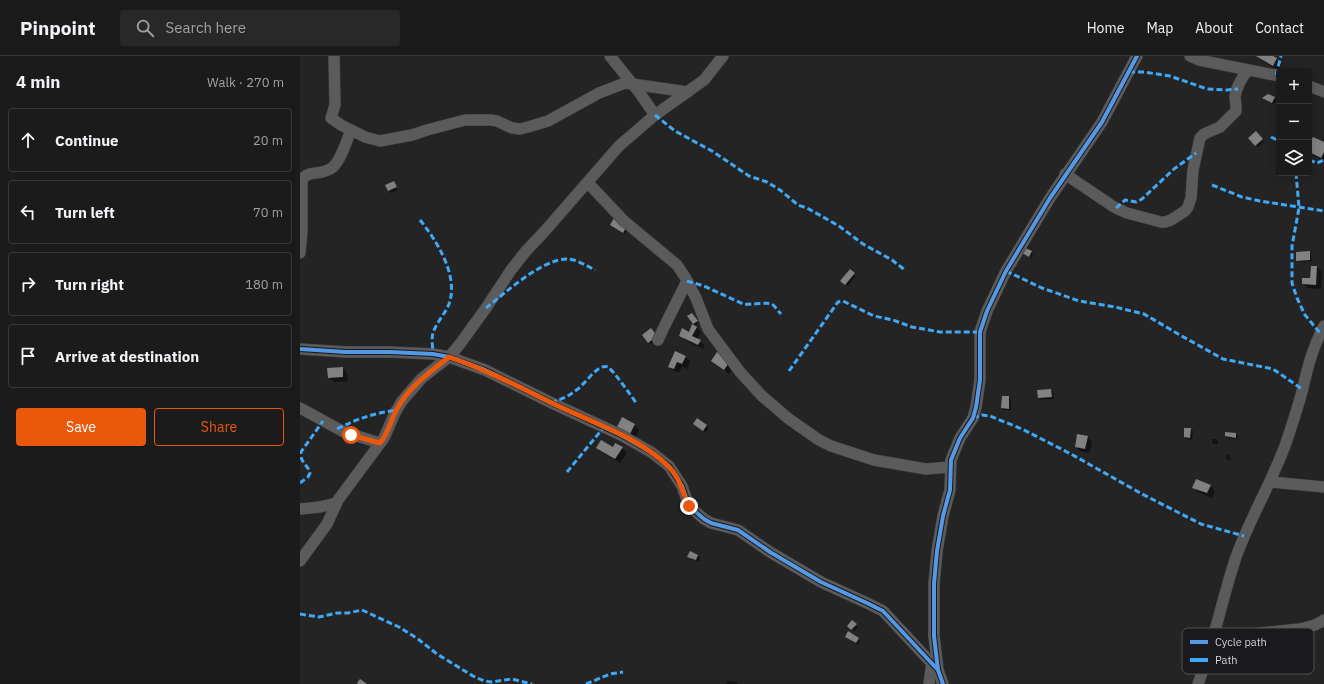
<!DOCTYPE html>
<meta charset="utf-8">
<style>
:root{--surface:#1b1b1c;--page:#282829;--text:#f1f3f6;--muted:#a0a1a3;--line:#39393b;--accent:#ea580c}
body{margin:0;font-family:"IBM Plex Sans",sans-serif;background:var(--page);color:var(--text)}
.controls{position:absolute;right:12px;top:12px;display:grid;overflow:hidden;border-radius:4px;box-shadow:0 2px 10px #0003}
.controls button{width:36px;height:36px;display:grid;place-items:center;padding:0;border:0;border-bottom:1px solid var(--line);background:var(--surface);color:var(--text);font:20px sans-serif}
.stop{position:absolute;width:12px;height:12px;margin:-9px;border:3px solid #ea580c;border-radius:50%;background:#fff}
.stop.end{background:#ea580c;border-color:#fff;box-shadow:0 1px 4px #0008}
.list{margin:0;padding:0;list-style:none}
h2{display:flex;justify-content:space-between;align-items:center;height:52px;margin:0;padding:0 16px;font-size:17px}
h2 small{font-size:13px;font-weight:400;color:var(--muted)}
.list li{display:grid;grid-template-columns:26px 1fr auto;gap:12px;align-items:center;box-sizing:border-box;height:64px;margin:0 8px 8px;padding:0 8px;border:1px solid var(--line);border-radius:4px}
.list b{display:block;font-size:15px;white-space:nowrap}
.list em{font-size:13px;font-style:normal;color:var(--muted)}
.actions{display:flex;gap:8px;padding:12px 16px}
.actions a{flex:1;padding:9px 0;border:1px solid var(--accent);border-radius:4px;text-align:center;font-size:14px;color:var(--accent)}
.actions .main{background:var(--accent);color:#fff}
.icon{flex:none;width:22px;height:22px;fill:none;stroke:currentColor;stroke-width:2;stroke-linecap:round;stroke-linejoin:round}
.map{position:relative;flex:none;width:1024px;height:628px;overflow:hidden}
header{display:flex;align-items:center;gap:24px;box-sizing:border-box;height:56px;padding:0 20px;background:var(--surface);border-bottom:1px solid var(--line)}
header strong{font-size:19px}
nav{display:flex;gap:22px;margin-inline-start:auto;font-size:14px}
.search{width:280px;height:36px;background:var(--page);display:flex;align-items:center;gap:10px;box-sizing:border-box;padding:0 14px;border-radius:4px;color:var(--muted);font-size:15px}
main{display:flex}
aside{flex:1;background:var(--surface)}
.map>svg:first-child{display:block}
</style>
<header>
<strong>Pinpoint</strong>
<div class="search"><svg class="icon" aria-label="search" viewBox="0 0 24 24"><circle cx="10" cy="10" r="6"/><path d="M15 15l6 6"/></svg>Search here</div>
<nav><a>Home</a><a>Map</a><a>About</a><a>Contact</a></nav>
</header>
<main>
<aside>
<h2>4 min<small>Walk · 270 m</small></h2>
<ul class="list">
<li><svg class="icon" aria-label="ahead" viewBox="0 0 24 24"><path d="M12 20V5M6 11l6-6 6 6"/></svg><div><b>Continue</b></div><em>20 m</em></li>
<li><svg class="icon" aria-label="left" viewBox="0 0 24 24"><path d="M17 20v-9H6M10 6l-5 5 5 5"/></svg><div><b>Turn left</b></div><em>70 m</em></li>
<li><svg class="icon" aria-label="right" viewBox="0 0 24 24"><path d="M7 20v-9h11M14 6l5 5-5 5"/></svg><div><b>Turn right</b></div><em>180 m</em></li>
<li><svg class="icon" aria-label="arrive" viewBox="0 0 24 24"><path d="M6 21V4h12l-3 4 3 4H6"/></svg><div><b>Arrive at destination</b></div></li>
</ul>
<div class="actions"><a class="main">Save</a><a>Share</a></div>
</aside>
<div class="map">
<svg width="1024" height="628" viewBox="0 0 1024 628">
<rect width="100%" height="100%" fill="#242425"/>
<g fill="#0007">
<path d="M958,0h13l11,8 -4,6 -15,-9z"/>
<path d="M964,42h10l2,2 -2,4z"/>
<path d="M956,76l8,9 -6,6 -9,-9z"/>
<path d="M1024,87v18l-12,-6 -3,-3v-6z"/>
<path d="M94,126l4,8 -7,3 -2,-2z"/>
<path d="M313,171l15,2 -3,5z"/>
<path d="M731,196l2,2 -2,4 -6,-3z"/>
<path d="M1009,196l2,2 1,7 -13,1 -2,-2z"/>
<path d="M1012,211h5l5,5 -1,17 -14,-1 -4,-5 8,-4z"/>
<path d="M554,218l2,2 -8,10 -7,-5z"/>
<path d="M392,258l7,9 -3,2 -2,-2z"/>
<path d="M396,271l5,5 -4,7 8,7 -2,3 -18,-9 -5,-5 9,-2z"/>
<path d="M353,276l5,7 -7,5 -2,-2z"/>
<path d="M418,297l16,13 -5,8 -17,-13z"/>
<path d="M385,301l5,4 -3,8 -5,-3 -3,7 -5,-2 -5,-5z"/>
<path d="M42,312l5,5 1,8 -14,1 -5,-4z"/>
<path d="M751,334l2,2 1,7 -13,1 -2,-2z"/>
<path d="M703,341h6l2,3v10h-7l-2,-2z"/>
<path d="M397,363l12,9 -3,4 -10,-6z"/>
<path d="M334,369l5,5 -5,10 -13,-6z"/>
<path d="M891,373l2,2 -1,9 -5,-1 -2,-2z"/>
<path d="M936,378l2,2v3l-10,-1 -2,-2z"/>
<path d="M787,381l5,5 -2,11 -10,-2 -4,-4z"/>
<path d="M912,383h4l2,2v3h-4l-2,-2z"/>
<path d="M298,392h24l5,5 -7,10 -18,-11z"/>
<path d="M926,399h2l2,2 1,3h-3l-2,-2z"/>
<path d="M910,430l5,5 -3,7 -14,-6 -4,-5z"/>
<path d="M389,500h9l2,2 -2,4z"/>
<path d="M553,566l5,5 -4,4 -6,-5z"/>
<path d="M546,581l12,2 2,2 -2,4z"/>
<path d="M427,625l9,1 2,2h-12z"/>
</g>
<g fill="#818182">
<path d="M956,0h17l4,2 -4,8z"/>
<path d="M968,38l7,3 -3,6 -10,-5z"/>
<path d="M956,75l7,8 -8,7 -7,-8z"/>
<path d="M1013,81l11,5v10l-3,6 -12,-6v-8z"/>
<path d="M94,125l3,6 -9,4 -3,-6z"/>
<path d="M314,162l13,8 -4,7 -13,-8z"/>
<path d="M725,192l7,3 -3,6 -7,-4z"/>
<path d="M1010,195v9l-14,1v-9z"/>
<path d="M1011,210h6l-1,19 -14,-1v-6h8z"/>
<path d="M550,213l5,4 -10,12 -5,-4z"/>
<path d="M392,257l6,8 -5,3 -6,-8z"/>
<path d="M392,268l5,3 -5,9 9,4 -3,5 -19,-9 3,-8 7,4z"/>
<path d="M351,272l6,8 -9,7 -6,-8z"/>
<path d="M375,295l11,5 -4,8 -5,-2 -3,7 -6,-2z"/>
<path d="M417,296l13,9 -6,9 -13,-9z"/>
<path d="M43,311v10l-15,1 -1,-10z"/>
<path d="M751,333l1,8 -14,1 -1,-8z"/>
<path d="M702,340h7v13l-8,-1z"/>
<path d="M322,361l13,7 -6,12 -13,-7z"/>
<path d="M397,362l10,7 -4,6 -10,-7z"/>
<path d="M884,372h7l-1,10 -6,-1z"/>
<path d="M925,376l11,1v5l-11,-2z"/>
<path d="M777,378l11,2 -3,13 -10,-2z"/>
<path d="M301,384l12,7 2,-4 8,4 -8,12 -19,-11z"/>
<path d="M896,423l15,6 -4,8 -15,-5z"/>
<path d="M390,495l8,4 -2,5 -9,-3z"/>
<path d="M552,564l5,4 -6,6 -4,-4z"/>
<path d="M548,575l11,7 -3,5 -11,-6z"/>
<path d="M60,623l7,5h-9l-1,-1z"/>
</g>
<g fill="none" stroke-linecap="round" stroke-linejoin="round">
<defs>
<g id="minor">
<path d="M34,0l1,49 -4,13 10,7 24,12 15,4 32,-6 15,-5 38,-10h26l6,1 15,7 8,1 8,-2 20,-6 51,-28 26,-10 63,9"/>
<path d="M310,0l29,36 16,23"/>
<path d="M890,0l9,4 80,16"/>
<path d="M1009,30l15,6"/>
<path d="M765,118l49,33 13,6 34,9h4l6,-2 14,-9 3,-4 3,-9 2,-28 7,-32 4,-4 16,-7 16,-16c1,-5 -1,-9 -1,-14 1,-9 7,-20 13,-27"/>
<path d="M288,127l36,38 53,44 8,12 11,21 12,31 32,43 22,24 27,23 30,21 12,6 43,14 52,9 24,-2"/>
<path d="M0,197l2,-22v-51c6,-11 19,-3 31,-13 8,-7 14,-27 18,-37"/>
<path d="M358,284l7,-15 22,-44"/>
<path d="M0,293l46,3h44l43,2 16,3 36,13 69,34 67,31 30,17 18,14 13,20 7,20 15,13 7,4 27,7 32,22 51,30 46,21 16,8 55,59"/>
<path d="M0,352l44,24 36,11"/>
<path d="M971,426l53,5"/>
<path d="M0,453l20,-2 16,-4"/>
<path d="M0,505l27,-37 11,-24 46,-62 11,-25 7,-12 20,-23 27,-21 11,-13 26,-36 25,-38 15,-19 18,-19 75,-86 36,-31 49,-35 19,-24"/>
<path d="M913,582l87,-9 15,-4 9,-5"/>
<path d="M629,628l3,-22"/>
<path d="M643,628l-5,-14 -4,-34v-52l3,-33 6,-35 7,-26 1,-30 9,-22 13,-20 3,-11 4,-27v-48l7,-21 19,-40 44,-73 52,-76 35,-66"/>
<path d="M898,628c16,-42 24,-85 38,-127 14,-39 36,-75 50,-114 6,-18 12,-36 17,-55 5,-23 10,-41 21,-62"/>
</g>
</defs>
<use href="#minor" stroke="#404042" stroke-width="12"/>
<use href="#minor" stroke="#5b5b5c" stroke-width="11"/>
<g stroke="#3fa9f5" stroke-width="3" stroke-dasharray="6 3" stroke-linecap="butt">
<path d="M829,16h15l26,4 37,13 20,1 11,-1"/>
<path d="M976,19l5,-19"/>
<path d="M355,59l20,16 37,20 37,25 18,6 13,8 18,15 9,3 32,18 24,18 29,16 13,10"/>
<path d="M971,81l8,4"/>
<path d="M1009,104l8,3 7,-3"/>
<path d="M996,117l3,35 -7,38v37l5,15 8,17 15,18"/>
<path d="M912,129l30,12 18,4 64,10"/>
<path d="M816,152l9,-8 11,2 6,-3 32,-30 22,-16"/>
<path d="M120,164c17,21 39,56 29,84 -4,10 -13,19 -16,29 -2,6 0,15 0,21"/>
<path d="M706,215l36,17 37,13 36,6 29,7 36,21 43,24 50,10 29,20"/>
<path d="M387,225l17,5 39,18c8,1 24,-2 29,0 3,2 6,7 9,10"/>
<path d="M186,252c19,-15 56,-49 81,-49 9,0 20,7 28,11"/>
<path d="M489,315l49,-69 5,-1 31,15 19,4 19,7 28,5h40"/>
<path d="M251,347c7,-3 14,-5 20,-9 4,-3 9,-6 12,-10 5,-4 16,-21 25,-17 6,4 23,29 29,37"/>
<path d="M673,362l9,-3 8,1 32,13 49,25 71,40 59,30 43,12"/>
<path d="M37,373c22,-11 35,-15 59,-19"/>
<path d="M267,416l37,-45"/>
<path d="M0,427l8,-6 2,-4c-2,-9 -10,-9 -9,-21l22,-31"/>
<path d="M0,558l19,3 18,-4h11l14,-3 37,17 19,12 19,15 36,22 11,5 7,1 21,-3 20,5"/>
<path d="M286,628l24,-10 13,-2"/>
</g>
<defs>
<g id="cycleway">
<path d="M0,293l46,3h44l43,2 16,3 36,13 69,34 67,31 30,17 18,14 13,20 7,20 15,13 7,4 27,7 32,22 51,30 46,21 16,8 55,59"/>
<path d="M643,628l-5,-14 -4,-34v-52l3,-33 6,-35 7,-26 1,-30 9,-22 13,-20 3,-11 4,-27v-48l7,-21 19,-40 44,-73 52,-76 35,-66"/>
</g>
</defs>
<use href="#cycleway" stroke="#1a191c" stroke-width="6"/>
<use href="#cycleway" stroke="#5399e6" stroke-width="4"/>
</g>
<g fill="none" stroke-linecap="round" stroke-linejoin="round">
<path stroke="#ea580c" stroke-width="5" d="M51,379l29,8c9,-10 11,-25 18,-36 12,-21 33,-36 51,-50 36,12 70,30 105,47 37,18 84,33 114,62 12,11 14,26 21,40"/>
</g>
<rect x="882" y="572" width="132" height="46" rx="6" fill="#1a191c" stroke="#525154" stroke-width="1"/>
<rect x="890" y="584" width="18" height="4" fill="#5399e6"/>
<rect x="890" y="602" width="18" height="4" fill="#3fa9f5"/>
<g font-size="11" fill="#d3d3d5">
<text x="915" y="590">Cycle path</text>
<text x="915" y="608">Path</text>
</g>
</svg>
<div class="controls">
<button>+</button>
<button>−</button>
<button><svg class="icon" aria-label="layers" viewBox="0 0 24 24"><path d="M12 4l9 5-9 5-9-5zM3 14l9 5 9-5"/></svg></button>
</div>
<div class="stop" style="left:51px;top:379px"></div>
<div class="stop end" style="left:389px;top:450px"></div>
</div>
</main>
